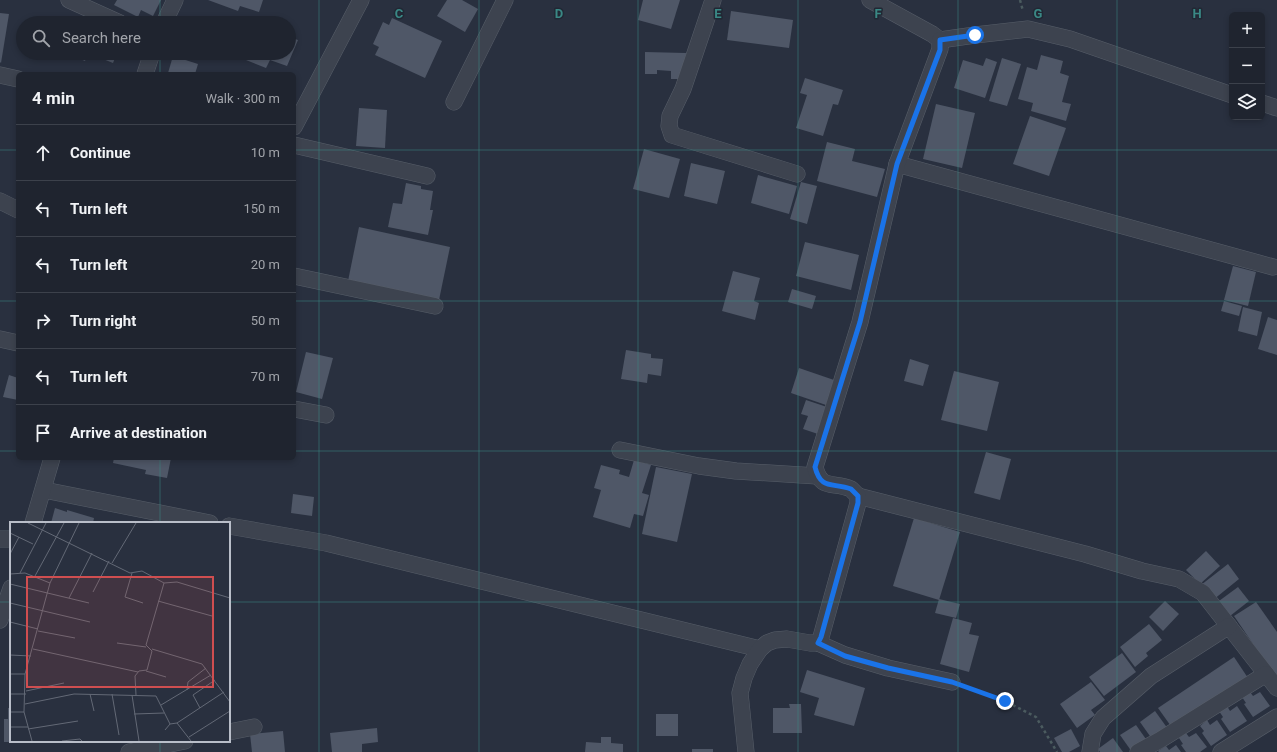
<!DOCTYPE html>
<meta charset="utf-8">
<style>
:root{--surface:#1f242f;--page:#2c303b;--text:#f1f3f6;--muted:#a1a4aa;--line:#3c414b}
body{margin:0;font-family:Roboto,sans-serif;background:var(--page);color:var(--text)}
.controls{position:absolute;right:12px;top:12px;display:grid;overflow:hidden;border-radius:6px;box-shadow:0 2px 6px #0003}
.controls button{width:36px;height:36px;display:grid;place-items:center;padding:0;border:0;border-bottom:1px solid var(--line);background:var(--surface);color:var(--text);font:20px sans-serif}
.stop{position:absolute;width:12px;height:12px;margin:-9px;border:3px solid #1a73e8;border-radius:50%;background:#fff}
.stop.end{background:#1a73e8;border-color:#fff;box-shadow:0 1px 4px #0008}
.list{margin:0;padding:0;list-style:none}
h2{display:flex;justify-content:space-between;align-items:center;height:52px;margin:0;padding:0 16px;font-size:17px}
h2 small{font-size:13px;font-weight:400;color:var(--muted)}
.list li{display:grid;grid-template-columns:26px 1fr auto;gap:12px;align-items:center;box-sizing:border-box;height:56px;padding:0 16px;border-top:1px solid var(--line)}
.list b{display:block;font-size:15px;white-space:nowrap}
.list em{font-size:13px;font-style:normal;color:var(--muted)}
.icon{flex:none;width:22px;height:22px;fill:none;stroke:currentColor;stroke-width:2;stroke-linecap:round;stroke-linejoin:round}
.map{position:relative;flex:none;width:1277px;height:752px;overflow:hidden}
.search{position:absolute;background:var(--surface);box-shadow:0 2px 6px #0003;left:16px;top:16px;width:280px;height:44px;display:flex;align-items:center;gap:10px;box-sizing:border-box;padding:0 14px;border-radius:22px;color:var(--muted);font-size:15px}
.panel{position:absolute;background:var(--surface);box-shadow:0 2px 6px #0003;left:16px;top:72px;width:280px;height:388px;border-radius:6px}
.map>svg:first-child{display:block}
</style>
<div class="map">
<svg width="1277" height="752" viewBox="0 0 1277 752">
<rect width="100%" height="100%" fill="#29303f"/>
<g fill="#4f5767">
<path d="M117,0h44l-8,16 -12,-6 -3,7 -24,-12z"/>
<path d="M208,0h55l-4,12 -19,-6 -2,5z"/>
<path d="M447,0h15l16,9 -13,23 -28,-16z"/>
<path d="M643,0h37l-9,29 -33,-9z"/>
<path d="M731,11l62,9 -4,28 -62,-8z"/>
<path d="M0,13l9,1 -8,49 -1,-1z"/>
<path d="M392,18l50,23 -17,37 -50,-23 4,-8 -6,-3 10,-22 6,3z"/>
<path d="M289,37l9,3 -11,26 -17,-6 -4,8 -20,-8 3,-7h40z"/>
<path d="M645,52l41,1 -1,26h-14v-8l-14,-1v4h-12z"/>
<path d="M65,53h52l-4,10 -25,-10 -3,8z"/>
<path d="M1041,55l22,6 -3,12 9,3 -7,26 9,2 -5,17 -35,-10 2,-8 -15,-4 9,-32 10,3z"/>
<path d="M173,56l25,8 -3,10h-23l-4,-1z"/>
<path d="M986,58l11,4 -12,36 -31,-10 9,-28 20,6z"/>
<path d="M1002,58l19,6 -14,42 -18,-5z"/>
<path d="M805,78l38,12 -5,15 -5,-1 -10,32 -27,-8 11,-33 -7,-2z"/>
<path d="M936,104l39,9 -13,55 -39,-9z"/>
<path d="M359,108l28,2 -2,38 -29,-2z"/>
<path d="M1030,116l36,12 -17,48 -36,-12z"/>
<path d="M827,142l28,7 -3,12 33,8 -8,28 -60,-16z"/>
<path d="M644,149l36,10 -11,39 -36,-9z"/>
<path d="M691,163l34,8 -8,33 -33,-8z"/>
<path d="M758,175l39,11 -8,28 -38,-11z"/>
<path d="M801,182l16,4 -10,38 -17,-5z"/>
<path d="M406,183l15,3v3l12,2 -3,19h3l-5,25 -40,-8 5,-24 9,1z"/>
<path d="M359,227l91,20 -11,53 -91,-19z"/>
<path d="M805,242l54,13 -8,35 -55,-14z"/>
<path d="M1233,266l23,6 -8,34 -24,-6z"/>
<path d="M733,271l27,7 -6,23 5,2 -4,17 -33,-9z"/>
<path d="M792,289l24,7 -4,13 -24,-7z"/>
<path d="M1224,301l18,5 -3,10 -18,-5z"/>
<path d="M1243,307l19,5 -5,24 -19,-5z"/>
<path d="M1268,317l9,3v35l-19,-6z"/>
<path d="M626,350l25,4v4l12,1 -2,17 -13,-2 -1,9 -26,-4z"/>
<path d="M306,352l27,6 -11,41 -26,-7z"/>
<path d="M910,359l19,6 -6,21 -19,-5z"/>
<path d="M799,368l35,12 -8,25 -35,-12z"/>
<path d="M954,371l45,11 -12,49 -46,-11z"/>
<path d="M9,375l9,3v22l-15,-3z"/>
<path d="M806,400l24,8 -9,27 -18,-6 5,-13 -7,-2z"/>
<path d="M986,452l25,7 -11,41 -26,-7z"/>
<path d="M114,458h57l-4,20 -22,-4 1,-4 -33,-7z"/>
<path d="M634,460l17,5 -9,28 7,2 -6,21 -9,-2 -4,14 -37,-11 8,-27 -7,-2 7,-23 19,5 -1,4 10,3z"/>
<path d="M656,467l36,7 -15,68 -35,-8z"/>
<path d="M293,494l21,3 -2,19 -21,-3z"/>
<path d="M55,508l12,4v-2l27,8 -1,5h-42z"/>
<path d="M914,518l46,14 -21,68 -46,-14z"/>
<path d="M1206,551l14,15 -20,18 -14,-14z"/>
<path d="M1228,564l11,15 -26,21 -12,-15z"/>
<path d="M1238,587l11,14 -19,15 -11,-15z"/>
<path d="M939,599l21,5 -4,14 -21,-5z"/>
<path d="M1165,601l14,13 -16,17 -14,-14z"/>
<path d="M1256,602l21,30v47l-43,-63z"/>
<path d="M953,618l19,5 -3,11 10,2 -10,36 -29,-8z"/>
<path d="M1149,624l13,16 -16,13 2,3 -13,11 -15,-20z"/>
<path d="M1122,653l14,19 -32,24 -15,-19z"/>
<path d="M1234,657l14,21 -75,51 -15,-21z"/>
<path d="M807,670l58,18 -11,38 -40,-11 5,-17 -19,-6z"/>
<path d="M1091,682l14,18 -14,10 4,5 -18,13 -17,-24z"/>
<path d="M1250,692l3,4 7,-4 10,14 -17,11 -9,-13 2,-1 -4,-6z"/>
<path d="M789,704h12l1,29h-29v-25h17z"/>
<path d="M1227,706l3,5 7,-5 10,15 -17,11 -9,-13 2,-2 -4,-6z"/>
<path d="M8,708h3v34h-7v-23h4z"/>
<path d="M1155,711l13,18 -16,10 -12,-17z"/>
<rect x="656" y="714" width="22" height="22"/>
<path d="M1207,720l3,5 7,-5 10,15 -16,11 -9,-13 2,-2 -4,-5z"/>
<path d="M1136,725l12,17 -16,10 -12,-17z"/>
<path d="M377,728l1,14 -16,2v8h-30l-2,-19z"/>
<path d="M1071,729l9,17 -11,6h-7l-8,-14z"/>
<path d="M283,731l2,21h-33l-2,-18z"/>
<path d="M1186,733l3,4 7,-4 11,14 -7,5h-14l-5,-7 2,-1 -4,-6z"/>
<path d="M601,737h10v6l12,1v8h-38l1,-10 15,1z"/>
<path d="M1113,738l10,14h-23l-2,-3z"/>
<path d="M1176,745l5,7h-22l-1,-1 8,-5 3,4z"/>
<rect x="692" y="749" width="21" height="3"/>
</g>
<g fill="none" stroke-linecap="round" stroke-linejoin="round">
<defs>
<g id="minor">
<path d="M69,0l51,23"/>
<path d="M713,0l-30,89 -13,27 -1,10 3,9 125,39"/>
<path d="M870,0l62,34 8,6 35,-5 53,-6 42,10 162,56"/>
<path d="M164,23l11,-23"/>
<path d="M145,74l7,-21"/>
<path d="M0,75l18,4"/>
<path d="M454,102l51,-102"/>
<path d="M1262,103l15,5"/>
<path d="M294,127l67,-127"/>
<path d="M294,145l133,31"/>
<path d="M897,164l376,103"/>
<path d="M0,201l18,9"/>
<path d="M294,276l141,30"/>
<path d="M0,339l18,4"/>
<path d="M294,409l32,6"/>
<path d="M620,450l79,16 37,5 81,5"/>
<path d="M44,490l166,33"/>
<path d="M858,496l227,58 57,17 37,8 24,14 74,95"/>
<path d="M33,523l19,-65"/>
<path d="M229,526l97,17 434,106"/>
<path d="M0,539h11"/>
<path d="M0,620l11,-32"/>
<path d="M818,643l27,12 43,13 64,14"/>
<path d="M229,732l25,-5"/>
<path d="M129,752l56,-11"/>
<path d="M746,752l-6,-59 4,-15 6,-14 10,-15 7,-6 8,-3 12,-1 23,4h8l3,-6 37,-134v-7c-2,-2 -5,-5 -7,-7 -18,-8 -30,2 -36,-22l45,-145 37,-158 43,-115v-9"/>
<path d="M1090,752l3,-18 10,-16 48,-42 78,-50"/>
<path d="M1138,752l22,-12 106,-66"/>
<path d="M1221,752l56,-35"/>
</g>
</defs>
<use href="#minor" stroke="#575e69" stroke-width="17"/>
<g stroke="#4b5b5f" stroke-width="2.5" stroke-dasharray="3 3" stroke-linecap="butt">
<path d="M1020,0l3,11"/>
<path d="M968,688l37,13 31,16 21,35"/>
</g>
<use href="#minor" stroke="#3d434f" stroke-width="16"/>
</g>
<g fill="none" stroke-linecap="round" stroke-linejoin="round">
<path stroke="#1a73e8" stroke-width="5" d="M975,35l-35,5v10l-43,114 -37,158 -45,145c6,24 18,15 36,22 2,2 5,5 7,7v7l-37,134 -3,6 27,13 43,12 64,14 53,19"/>
</g>
<path fill="none" stroke="#3a8885" stroke-width="1" stroke-opacity="0.55" d="M160,0v23M319,0v752M479,0v752M638,0v752M798,0v752M958,0v752M1117,0v752M160,53v21M0,150h18M294,150h983M0,301h18M294,301h983M0,451h18M294,451h983M160,458v65M0,602h11M229,602h1048M160,741v11"/>
<g transform="translate(10 522)">
<rect width="220" height="220" fill="#29303f"/>
<path fill="none" stroke="#636976" stroke-width="1" d="M18,1l102,50 12,-2 22,12 13,-1 53,16M0,11l23,11M0,32l9,-17M102,41l24,-40M10,51l26,-50M122,51l-7,24 18,6M0,52l15,-1 25,10M25,54l29,-53M0,62l79,19M83,70l16,-31M59,76l23,-45M148,79l54,15M0,81l80,19M0,100l28,7M28,109l37,7M107,121l29,4M23,127l105,23M142,127l50,15 28,38M0,133l21,1M136,149l20,6M0,152h15M177,168l1,-8 18,-14M16,169l38,-8M0,172h16M80,172l4,17M102,172l7,41M122,173l7,46M126,173l-1,-19 4,-5 8,-1 5,-19 -6,-6 18,-62M15,182l49,-10 82,2 14,28 -5,6M151,183l50,-30M190,186l-7,-13 22,-15M0,190h14M124,192l30,-1M167,201l14,18M160,202l7,-1 47,-31M0,205h18M18,207l50,-8M179,215l41,-26M22,219l-8,-29 1,-38 25,-91 29,-60M52,219l18,-2 2,2"/>
<path fill="#cf4e50" fill-opacity="0.15" stroke="#cf4e50" stroke-width="2" d="M17,55h186v110h-186z"/>
<rect width="220" height="220" fill="none" stroke="#b9bec9" stroke-width="2"/>
</g>
<g font-size="13" text-anchor="middle" font-weight="bold" fill="#3a8885" stroke="#212834" stroke-width="3" stroke-linejoin="round" paint-order="stroke">
<text x="399" y="18">C</text>
<text x="559" y="18">D</text>
<text x="718" y="18">E</text>
<text x="878" y="18">F</text>
<text x="1038" y="18">G</text>
<text x="1197" y="18">H</text>
</g>
</svg>
<div class="controls">
<button>+</button>
<button>−</button>
<button><svg class="icon" aria-label="layers" viewBox="0 0 24 24"><path d="M12 4l9 5-9 5-9-5zM3 14l9 5 9-5"/></svg></button>
</div>
<div class="stop" style="left:975px;top:35px"></div>
<div class="stop end" style="left:1005px;top:701px"></div>
<div class="search"><svg class="icon" aria-label="search" viewBox="0 0 24 24"><circle cx="10" cy="10" r="6"/><path d="M15 15l6 6"/></svg>Search here</div>
<section class="panel">
<h2>4 min<small>Walk · 300 m</small></h2>
<ul class="list">
<li><svg class="icon" aria-label="ahead" viewBox="0 0 24 24"><path d="M12 20V5M6 11l6-6 6 6"/></svg><div><b>Continue</b></div><em>10 m</em></li>
<li><svg class="icon" aria-label="left" viewBox="0 0 24 24"><path d="M17 20v-9H6M10 6l-5 5 5 5"/></svg><div><b>Turn left</b></div><em>150 m</em></li>
<li><svg class="icon" aria-label="left" viewBox="0 0 24 24"><path d="M17 20v-9H6M10 6l-5 5 5 5"/></svg><div><b>Turn left</b></div><em>20 m</em></li>
<li><svg class="icon" aria-label="right" viewBox="0 0 24 24"><path d="M7 20v-9h11M14 6l5 5-5 5"/></svg><div><b>Turn right</b></div><em>50 m</em></li>
<li><svg class="icon" aria-label="left" viewBox="0 0 24 24"><path d="M17 20v-9H6M10 6l-5 5 5 5"/></svg><div><b>Turn left</b></div><em>70 m</em></li>
<li><svg class="icon" aria-label="arrive" viewBox="0 0 24 24"><path d="M6 21V4h12l-3 4 3 4H6"/></svg><div><b>Arrive at destination</b></div></li>
</ul>
</section>
</div>
